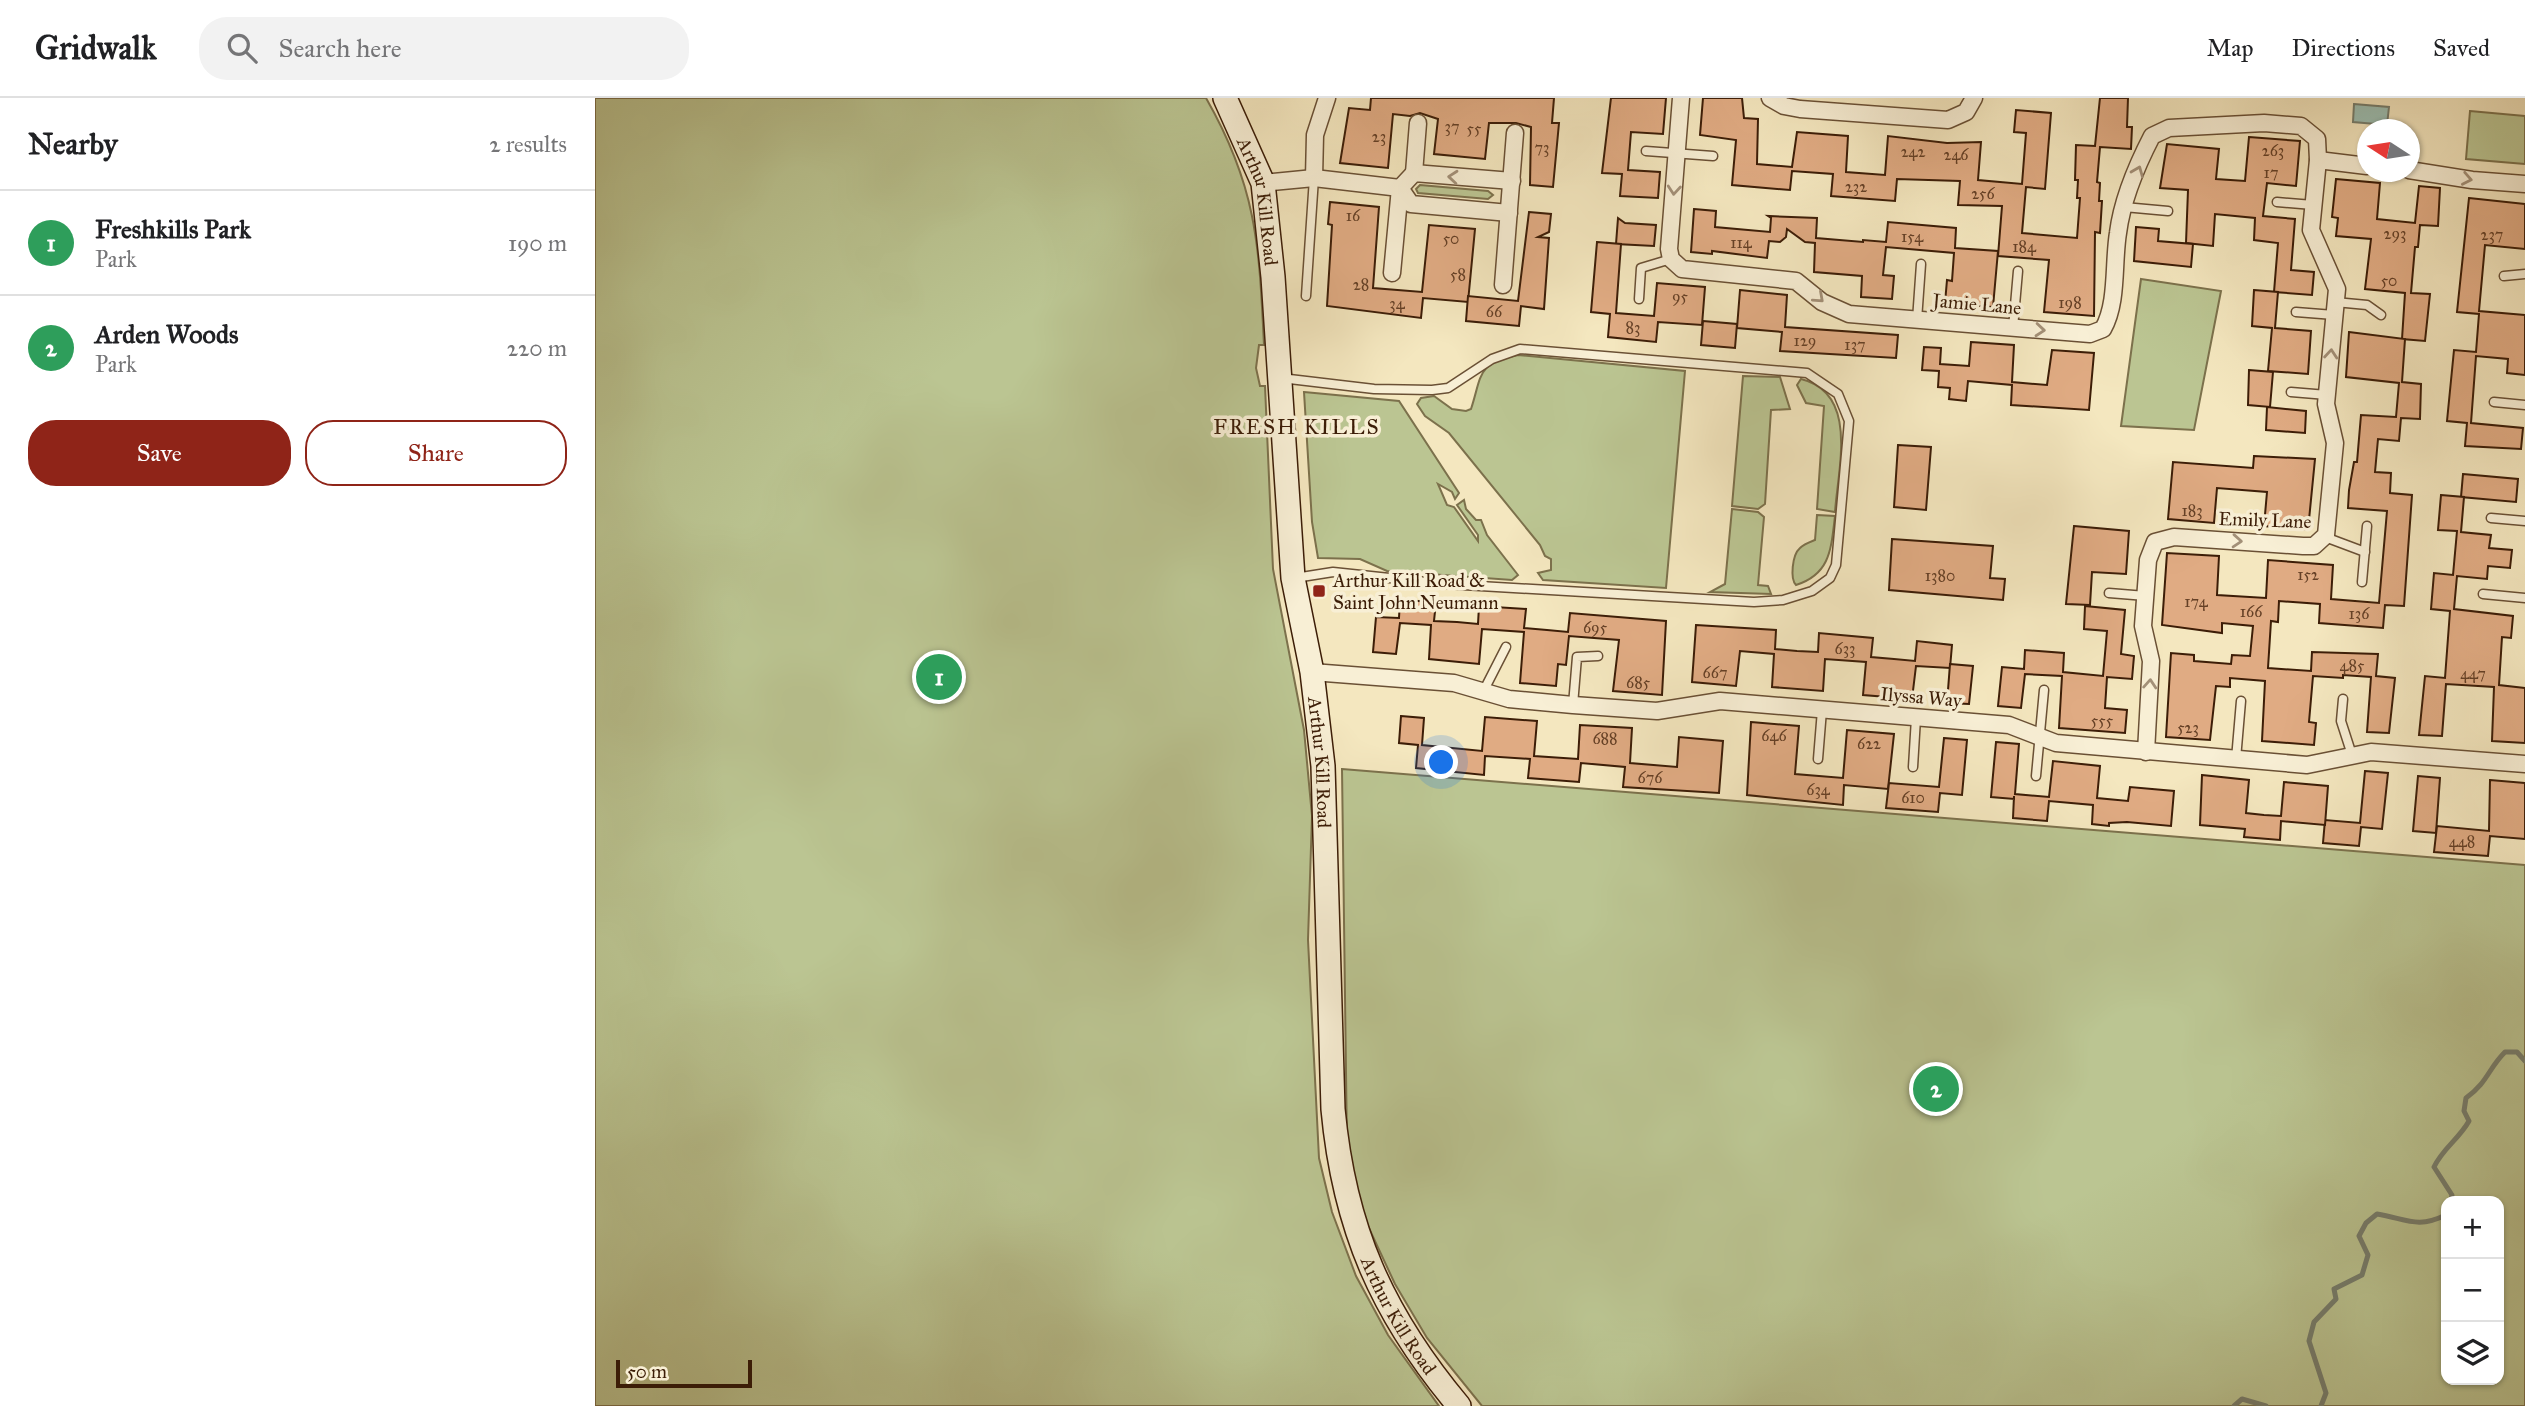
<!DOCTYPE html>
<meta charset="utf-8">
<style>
:root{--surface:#fff;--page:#f2f2f2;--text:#202124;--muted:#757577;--line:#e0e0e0;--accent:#8f2418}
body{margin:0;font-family:"IM FELL Great Primer",serif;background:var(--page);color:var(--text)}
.controls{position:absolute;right:21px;bottom:21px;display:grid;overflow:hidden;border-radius:14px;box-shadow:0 2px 5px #0004}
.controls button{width:63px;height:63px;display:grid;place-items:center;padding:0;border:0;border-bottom:2px solid var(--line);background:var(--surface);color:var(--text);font:35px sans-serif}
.compass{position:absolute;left:1762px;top:21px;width:63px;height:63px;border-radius:50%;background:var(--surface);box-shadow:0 2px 5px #0004;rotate:282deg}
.scale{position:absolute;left:21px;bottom:18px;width:136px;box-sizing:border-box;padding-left:7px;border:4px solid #3c1d07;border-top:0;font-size:19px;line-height:24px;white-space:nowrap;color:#3c1d07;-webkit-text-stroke:5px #f8efd5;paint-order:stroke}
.you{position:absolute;left:847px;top:665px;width:24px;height:24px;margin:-18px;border:5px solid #fff;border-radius:50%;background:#1a73e8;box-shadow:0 0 0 10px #1a73e833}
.badge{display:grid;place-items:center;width:46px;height:46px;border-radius:50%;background:var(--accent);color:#fff;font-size:23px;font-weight:700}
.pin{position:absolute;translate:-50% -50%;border:4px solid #fff;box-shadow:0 2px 7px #0006}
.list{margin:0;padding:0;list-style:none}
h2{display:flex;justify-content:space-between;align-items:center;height:91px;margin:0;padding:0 28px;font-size:30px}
h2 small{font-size:23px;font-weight:400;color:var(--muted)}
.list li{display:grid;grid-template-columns:46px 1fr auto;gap:21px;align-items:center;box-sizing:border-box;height:105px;padding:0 28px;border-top:2px solid var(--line)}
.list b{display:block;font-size:26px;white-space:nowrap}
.list p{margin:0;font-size:23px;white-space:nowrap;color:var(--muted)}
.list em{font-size:23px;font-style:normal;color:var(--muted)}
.actions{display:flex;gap:14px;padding:21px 28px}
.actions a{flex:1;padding:16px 0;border:2px solid var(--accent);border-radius:28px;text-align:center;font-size:24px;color:var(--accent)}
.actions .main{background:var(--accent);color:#fff}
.icon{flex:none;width:38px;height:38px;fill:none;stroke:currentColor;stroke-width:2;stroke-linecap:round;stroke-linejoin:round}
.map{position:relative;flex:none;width:1930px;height:1308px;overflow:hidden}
header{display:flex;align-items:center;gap:42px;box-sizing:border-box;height:98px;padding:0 35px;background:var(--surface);border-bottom:2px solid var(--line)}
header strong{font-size:33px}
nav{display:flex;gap:38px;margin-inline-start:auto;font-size:24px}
.search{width:490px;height:63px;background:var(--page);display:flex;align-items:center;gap:18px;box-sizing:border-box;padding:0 24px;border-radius:28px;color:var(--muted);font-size:26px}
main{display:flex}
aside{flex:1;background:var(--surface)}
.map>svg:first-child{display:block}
</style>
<header>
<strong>Gridwalk</strong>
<div class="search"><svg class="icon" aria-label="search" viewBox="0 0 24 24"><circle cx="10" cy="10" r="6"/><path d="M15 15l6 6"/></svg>Search here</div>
<nav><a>Map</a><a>Directions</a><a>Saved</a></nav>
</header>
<main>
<aside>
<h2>Nearby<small>2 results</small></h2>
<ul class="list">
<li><span class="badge" style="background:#2e9e5b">1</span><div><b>Freshkills Park</b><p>Park</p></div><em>190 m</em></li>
<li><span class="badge" style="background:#2e9e5b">2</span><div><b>Arden Woods</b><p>Park</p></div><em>220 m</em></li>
</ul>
<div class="actions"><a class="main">Save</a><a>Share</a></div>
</aside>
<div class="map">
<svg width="1930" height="1308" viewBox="0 0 1930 1308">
<rect width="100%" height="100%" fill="#f4e7bf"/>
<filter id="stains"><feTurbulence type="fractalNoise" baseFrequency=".00286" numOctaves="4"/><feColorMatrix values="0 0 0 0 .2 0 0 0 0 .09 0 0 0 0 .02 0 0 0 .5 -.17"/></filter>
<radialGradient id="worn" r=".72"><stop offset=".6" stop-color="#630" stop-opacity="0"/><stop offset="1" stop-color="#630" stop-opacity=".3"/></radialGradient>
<g fill="#bbc592" stroke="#7c714c" stroke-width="2" fill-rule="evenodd">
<path d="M0,0h611c51,89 53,147 58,247h-5l-3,23 4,18h5l8,183 31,161 8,86 -4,124 11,218 13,54 24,64 32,59 51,71h-844z"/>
<path d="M1875,13l55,5v48l-59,-5z"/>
<path d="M825,87l68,6 5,4 -5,4 -70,-6 -2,-4z"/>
<path d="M1546,181l80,12 -27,139 -73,-4z"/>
<path d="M923,257l167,16 -19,217 -123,-8 -5,-7 13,-3v-11l-6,-3 -5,-11 -91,-112 -24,-17 -8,-12 4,-6 13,-2 18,13 14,2 5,-2c11,-33 5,-46 47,-54z"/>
<path d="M1148,278l37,1 10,32 -19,1 -6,94 -7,5 -26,-3z"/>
<path d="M1206,281c58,14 37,89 34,133l-18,-3 7,-103 -18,-3 -9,-18z"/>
<path d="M709,294l95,9 60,92 -4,6 -3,-7 -14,-8 9,21 7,2 24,34v-6l-21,-30 7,-5 2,9 10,11h5l6,15 31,40 -6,5 -125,-9 -27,-12 -42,-1 -6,-36z"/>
<path d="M1137,411l26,3 6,5 -6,68 10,1 3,8 -61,-2 15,-8z"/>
<path d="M1222,417l18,1c-4,32 -4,58 -39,69 -6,-6 -4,-30 4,-37 4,-4 10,-6 15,-8z"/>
<path d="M747,671l1183,96v541h-1043l-55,-68 -32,-54 -34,-73 -14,-63zM1851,1103h53v179h-53z"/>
</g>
<path fill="#9cbfb3" stroke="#767e6e" stroke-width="2" d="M1759,6l35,3 -2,18 -34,-3z"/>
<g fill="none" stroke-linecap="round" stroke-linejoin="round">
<g stroke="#767e6e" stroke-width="5">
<path d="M1856,1103l1,-6 -18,-28c9,-19 25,-28 35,-46l-5,-10 2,-13c22,-16 22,-29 39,-46h12l8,9"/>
<path d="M1639,1308l8,-7 24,7"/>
<path d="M1726,1308l5,-13 -17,-52 5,-19 22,-23 -2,-10 28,-14 6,-20 -9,-19 7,-13 11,-9c30,5 40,15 69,1"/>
</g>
</g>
<g fill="#e0ab83" stroke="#3c1d07" stroke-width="2">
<path d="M776,0h183l-2,25h7l-6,64 -23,-2 1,-58 -15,-4h-27l-4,36 -51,-5 4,-35 -18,-6 -10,3 -17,-2 -5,54 -48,-5 9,-55 21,2z"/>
<path d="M1016,0h55l-3,36 -32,-2 -3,38 32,2 -2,26 -38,-2 2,-22 -20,-1z"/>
<path d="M1108,0h39l2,20 14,1 -1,45 35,3 5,-35 51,4 -2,36 39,3 3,-39 59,7 34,-1 -3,38 44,4 4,-51 -12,-1 2,-22 35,3 -6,76 -19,-2 -4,46 55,5 3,-40h-3l1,-18h-3l1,-35 19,1 5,-48h28l-1,29h5l-1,22 -31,-2 -3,35 3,1 -1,18h3l-2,32 -5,-1 -1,84 -50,-4 5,-52 -51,-4 4,-50 -44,-1 2,-24 -63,-2 -2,22 -64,-5 2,-22 -41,-3 -2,19 -58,-5 4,-45 -36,-5z"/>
<path d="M1654,39l51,4 -4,45 -29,-3 -4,33 32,3 -4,51 23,2 -2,23 -38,-3 4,-49 -24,-3 1,-22 -40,-4 -2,32 -27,-3 2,-53 -28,-2 7,-44 52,5 -3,30 29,2z"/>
<path d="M1741,81l44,4 -3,36 38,4 4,-37 21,2 -2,38 -18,-1 -2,22h-3l-4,46 19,1 -5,47 -23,-2 3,-46 -40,-4 6,-50 -35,-3 2,-18 -6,-1z"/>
<path d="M1874,100l56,6v45l-40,-4 -6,66 46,4v60l-18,-2 1,-14 -32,-3 -5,67 52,5 -2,21 -56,-3 2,-23 -20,-2 7,-71 22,2 3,-38 -22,-2z"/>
<path d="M735,104l49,5 -6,81 49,4 7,-67 46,4 -7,73 -45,-4 -2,20 -94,-12 5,-81 -4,-1z"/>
<path d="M1099,111l22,2 -1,16 55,5 1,-14 -3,-2 49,2 -1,20 47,4v-2l23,2 2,-20 68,6 -1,20 43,3 -5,56 -48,-4 2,-23 5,1 2,-28 -68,-6 -3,28 11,1 -2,23 -31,-2 1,-21 -48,-4 1,-29 -10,-1 -18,-13 -1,8 -6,5 -11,-1 -2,17 -55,-7v3l-21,-2z"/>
<path d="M934,114l22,2 -2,18 -11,5 11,1 -5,71 -23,-3 -2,20 -53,-5 2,-25 50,5z"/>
<path d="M1023,120l7,5 31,2 -2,21 -38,-2z"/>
<path d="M1541,129l23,2 -1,12 35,3 -2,23 -57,-6z"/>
<path d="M1002,144l24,2 -5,69 38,3 3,-33 48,4 -3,38 -44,-3 -2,20 -48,-5 2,-23 -19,-2z"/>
<path d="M1145,192l47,5 -2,32 113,8 -2,23 -116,-7 2,-19 -45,-4z"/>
<path d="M1659,192l24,2 -3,36 36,3 -3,43 -40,-3 4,-43 -20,-2z"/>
<path d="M1108,223l34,3 -2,24 -34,-3z"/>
<path d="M1754,234l56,7 -3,43 19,2 -1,35 -19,-1 -2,23 -21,-2 -3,33 16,1 -1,20 22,2 -8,111 -19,-1 -2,23 -64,-5 1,-19 -41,-3 -1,21 -7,-1 -3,47 43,3 1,-19 66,2 -2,22 19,2 -6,55 -22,-1 4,-55 -28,-2v3l-30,-2 -4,46 7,1 -2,22 -52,-4 3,-60 -35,-3v9l-14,-1 -6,54 -44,-3 5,-84 23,2v6l37,3 1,-9 18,1 3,-30 -31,-3v10l-60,-8 5,-72 52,3 -2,39 49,3 2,-38 65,5 -2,34 48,4 8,-92 -39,-3 1,-18 5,-28h3l4,-47 35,2 3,-34 -53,-6z"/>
<path d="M1376,244l43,3 -2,37 35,3 5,-35 42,3 -5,57 -78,-5 1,-20 -44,-4 -2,20 -17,-2 1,-11 -12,-1 1,-16 -17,-1 2,-23 17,1 -1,16 29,2z"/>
<path d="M1654,272l24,2 -3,35 -22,-2z"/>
<path d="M1672,309l39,4 -1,22 -39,-3z"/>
<path d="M1303,347l33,2 -5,63 -32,-3z"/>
<path d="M1659,358l61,3 -7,71 -44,-4 3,-34 -50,-4 -3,35 -46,-4 5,-57 80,6z"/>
<path d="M1868,376l55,5 -2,23 -55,-5z"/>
<path d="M1846,397l23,2 -3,35 30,3 -2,13 23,2 -2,18 -22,-2 -1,13 -30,-3 -3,33 59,7 -2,22 -9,-1 -3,48 26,3v55l-33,-2 2,-54 -48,-3 -4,52 -23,-1 6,-59 20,2 5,-67 -19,-2 3,-36 19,2 4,-44 -19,-1z"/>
<path d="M1479,428l55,5 -3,43 -34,-2 -2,33 -24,-1z"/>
<path d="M1297,441l101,7 -3,32 15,1 -2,21 -114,-10z"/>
<path d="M805,502l36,2 -2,19 23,1 21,2 1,-18 47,3 -2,19 23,2 21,2 2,-19 96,8 -4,74 -49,-4 6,-51 -50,-4 -3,29 -8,-1 -2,22 -36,-3 4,-51 -42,-3 -3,35 -50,-5 2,-34 -31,-2 -4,31 -23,-2 3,-35 23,1z"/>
<path d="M1490,508l40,4 -4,44 13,2 -2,23 -25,-2 -2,31 22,2 -2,23 -66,-5 3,-52 -37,-2 -4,34 -23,-2 4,-39 22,2 1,-19 39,3 -1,19 40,4 4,-45 -23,-2z"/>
<path d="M1101,527l80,5 -1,19 22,2 21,1 1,-19 54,5 -2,19 23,2 21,2 2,-20 35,4 -2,23 -34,-2 -4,33 -49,-4 3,-33 -41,-3 -2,32 -51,-4 2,-33 -34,-3 -4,35 -44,-4z"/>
<path d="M1355,566l23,2 -4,38 -22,-1z"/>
<path d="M806,618l23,2 -2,27 60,6 3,-34 52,4 -3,35 44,3 2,-34 52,3 -2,35 47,4 2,-30 44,4 -4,52 -96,-6 2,-20 -44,-4 -2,19 -51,-4 2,-19 -45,-3 -1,19 -68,-7 2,-23 -19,-2z"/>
<path d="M1156,624l48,4 -4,48 48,4 4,-48 47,4 -6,55 -44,-4 -1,20 -96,-10z"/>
<path d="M1349,640l23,2 -5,55 -22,-2 -2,19 -52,-4 3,-25 50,4z"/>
<path d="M1401,644l23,2 -4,50 34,3 4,-36 47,5 -3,32 31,3 2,-14 44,4 -3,35 -44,-4 -18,1v3l-17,-2 1,-19 -44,-4 -2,20 -34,-3 1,-22v3l-23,-2z"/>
<path d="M1770,673l23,2 -6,56 -21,-2 -2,19 -36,-3 2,-23 35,3z"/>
<path d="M1607,677l47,5 -3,33 18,2 17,1 3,-34 44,4 -3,39 -44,-4 -1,19 -36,-3 1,-8 -45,-4z"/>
<path d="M1823,678l22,2 -4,55 -23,-2z"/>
<path d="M1895,682l35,3v56l-35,-3 -2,20 -54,-4 3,-26 52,5z"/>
</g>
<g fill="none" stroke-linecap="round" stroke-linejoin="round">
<defs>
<g id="lane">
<path d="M1051,53l67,5"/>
<path d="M1682,104l36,3"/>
<path d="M1529,109l44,4"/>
<path d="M1909,178l21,-2"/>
<path d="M711,198l8,-118"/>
<path d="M1044,201l2,-31 30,-9"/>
<path d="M1740,204l32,3 14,10"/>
<path d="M1701,214l38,3"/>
<path d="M1322,222l4,-56"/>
<path d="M1418,230l5,-57"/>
<path d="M686,280l93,11 58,1 16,-2 44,-29 28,-10 287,24 31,21 11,27 -13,144 -6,13 -18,13 -29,9 -29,2 -308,-18 -113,-12 -38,6"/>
<path d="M1696,294l36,3"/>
<path d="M1899,304l31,3"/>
<path d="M1896,420l34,3"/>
<path d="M1730,439l40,15"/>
<path d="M1767,484l5,-56"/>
<path d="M1514,495l37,3"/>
<path d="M1888,496l42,4"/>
<path d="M888,594l23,-45"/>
<path d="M1748,601l-2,22 11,34"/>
<path d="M978,607l4,-48 21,-1"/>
<path d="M1223,661l4,-49"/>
<path d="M1641,661l5,-58"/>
<path d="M1318,669l3,-49"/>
<path d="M1441,678l8,-86"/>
</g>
<g id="street">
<path d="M1086,0l-12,151 2,10 11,10 114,12 26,21 27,12 241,20 13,-5c15,-26 10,-66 15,-96 4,-32 19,-68 34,-97l17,-8 95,-5 37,3 16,13 1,21 -7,70 26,59 -11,115 9,39 -9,92 -12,11h-11l-129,-9 -19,5 -7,18 -5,66 8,35 -5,91"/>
<path d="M1175,0l14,8 16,3 148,11 18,-8 8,-14"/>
<path d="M1723,62l49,6"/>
<path d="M1814,72l63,10 53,4"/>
<path d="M819,75l4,-50"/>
<path d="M719,80l1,-43 12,-37"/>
<path d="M668,85l51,-5 86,10"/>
<path d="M805,90l11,16 98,9"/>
<path d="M797,175l8,-85 14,-15 98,8"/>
<path d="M908,187l12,-152"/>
<path d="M717,574l142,11 55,16 64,6 84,6 63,-10 289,24 47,18 251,22 64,-13 154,12"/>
</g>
<g id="secondary">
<path id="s1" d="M630,0l38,85 10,94 20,301 19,94 11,94 10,343c11,119 49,205 126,297"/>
</g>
</defs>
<use href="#lane" stroke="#6a5035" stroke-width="11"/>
<use href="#street" stroke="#6a5035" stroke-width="19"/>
<use href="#secondary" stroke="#3c1d07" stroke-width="26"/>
<use href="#lane" stroke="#f8efd5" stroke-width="8"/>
<use href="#street" stroke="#f8efd5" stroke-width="16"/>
<use href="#secondary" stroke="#f8efd5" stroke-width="23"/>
</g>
<defs><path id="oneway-chevron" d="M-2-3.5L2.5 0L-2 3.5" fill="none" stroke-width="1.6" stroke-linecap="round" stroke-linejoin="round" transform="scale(1.75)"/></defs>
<g stroke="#a39078">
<use href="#oneway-chevron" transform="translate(1543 73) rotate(-68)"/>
<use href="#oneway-chevron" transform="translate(858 79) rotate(-175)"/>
<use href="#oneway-chevron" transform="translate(1872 81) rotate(11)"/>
<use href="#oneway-chevron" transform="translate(1079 92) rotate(95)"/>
<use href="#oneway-chevron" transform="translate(1224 200) rotate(42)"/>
<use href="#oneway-chevron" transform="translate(1445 232) rotate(5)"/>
<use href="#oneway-chevron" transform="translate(1736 256) rotate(-85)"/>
<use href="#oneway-chevron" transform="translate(1642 443) rotate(4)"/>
<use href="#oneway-chevron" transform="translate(1555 586) rotate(-86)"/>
</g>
<rect fill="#8f2418" stroke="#f8efd5" stroke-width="2.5" x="717" y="486" width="14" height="14" rx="3.5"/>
<g text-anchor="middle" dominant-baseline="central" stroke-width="7" stroke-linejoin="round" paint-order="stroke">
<g font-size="16" fill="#654026">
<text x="857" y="28">37</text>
<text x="879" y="30">55</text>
<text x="784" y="38">23</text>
<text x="947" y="49">73</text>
<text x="1678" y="52">263</text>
<text x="1318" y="53">242</text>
<text x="1361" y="56">246</text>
<text x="1676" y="74">17</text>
<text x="1261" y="88">232</text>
<text x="1388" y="95">256</text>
<text x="758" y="117">16</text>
<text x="1800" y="135">293</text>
<text x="1897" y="136">237</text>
<text x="1317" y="138">154</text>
<text x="856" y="140">50</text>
<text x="1146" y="144">114</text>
<text x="1429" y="148">184</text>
<text x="863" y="176">58</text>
<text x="1794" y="182">50</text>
<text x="766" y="186">28</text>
<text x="1085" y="198">95</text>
<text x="1475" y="204">198</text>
<text x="802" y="205">34</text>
<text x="899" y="213">66</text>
<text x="1038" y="229">83</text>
<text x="1210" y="242">129</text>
<text x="1260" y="246">137</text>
<text x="1597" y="412">183</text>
<text x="1713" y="476">152</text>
<text x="1345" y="477">1380</text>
<text x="1601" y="503">174</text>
<text x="1656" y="513">166</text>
<text x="1764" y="515">136</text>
<text x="1000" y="529">695</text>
<text x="1250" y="550">633</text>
<text x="1757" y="567">485</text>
<text x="1120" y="574">667</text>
<text x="1878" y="575">447</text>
<text x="1043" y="584">685</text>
<text x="1507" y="622">555</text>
<text x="1593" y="629">523</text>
<text x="1179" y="637">646</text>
<text x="1010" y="640">688</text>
<text x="1274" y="645">622</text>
<text x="1055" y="679">676</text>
<text x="1223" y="691">634</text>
<text x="1318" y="699">610</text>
<text x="1867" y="743">448</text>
</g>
<g font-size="19" fill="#3c1d07" stroke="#f8efd5">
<text stroke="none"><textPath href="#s1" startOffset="110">Arthur Kill Road</textPath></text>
<text transform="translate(1382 206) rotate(5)">Jamie Lane</text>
<text transform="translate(1670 422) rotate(2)">Emily Lane</text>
<text transform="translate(1326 599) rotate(5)">Ilyssa Way</text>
<text stroke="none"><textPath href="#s1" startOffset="676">Arthur Kill Road</textPath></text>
<text stroke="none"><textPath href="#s1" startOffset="1242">Arthur Kill Road</textPath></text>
</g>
<g font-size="19" fill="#3c1d07" stroke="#f8efd5" text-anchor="start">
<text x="738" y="482">Arthur Kill Road &amp;<tspan x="738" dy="22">Saint John Neumann</tspan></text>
</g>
<g font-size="21" letter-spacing="2" fill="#3c1d07" stroke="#f8efd5">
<text x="702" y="329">FRESH KILLS</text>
</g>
</g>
<rect width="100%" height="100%" filter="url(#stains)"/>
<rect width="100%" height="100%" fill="url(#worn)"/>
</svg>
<div class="controls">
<button>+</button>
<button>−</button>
<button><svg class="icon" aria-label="layers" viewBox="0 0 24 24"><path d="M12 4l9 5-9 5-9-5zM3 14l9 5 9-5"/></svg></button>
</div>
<svg class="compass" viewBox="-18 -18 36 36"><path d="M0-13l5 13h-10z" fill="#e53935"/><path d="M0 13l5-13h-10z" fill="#757577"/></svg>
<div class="scale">50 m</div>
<div class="you"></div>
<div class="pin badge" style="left:344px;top:579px;background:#2e9e5b">1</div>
<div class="pin badge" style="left:1341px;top:991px;background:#2e9e5b">2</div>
</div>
</main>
